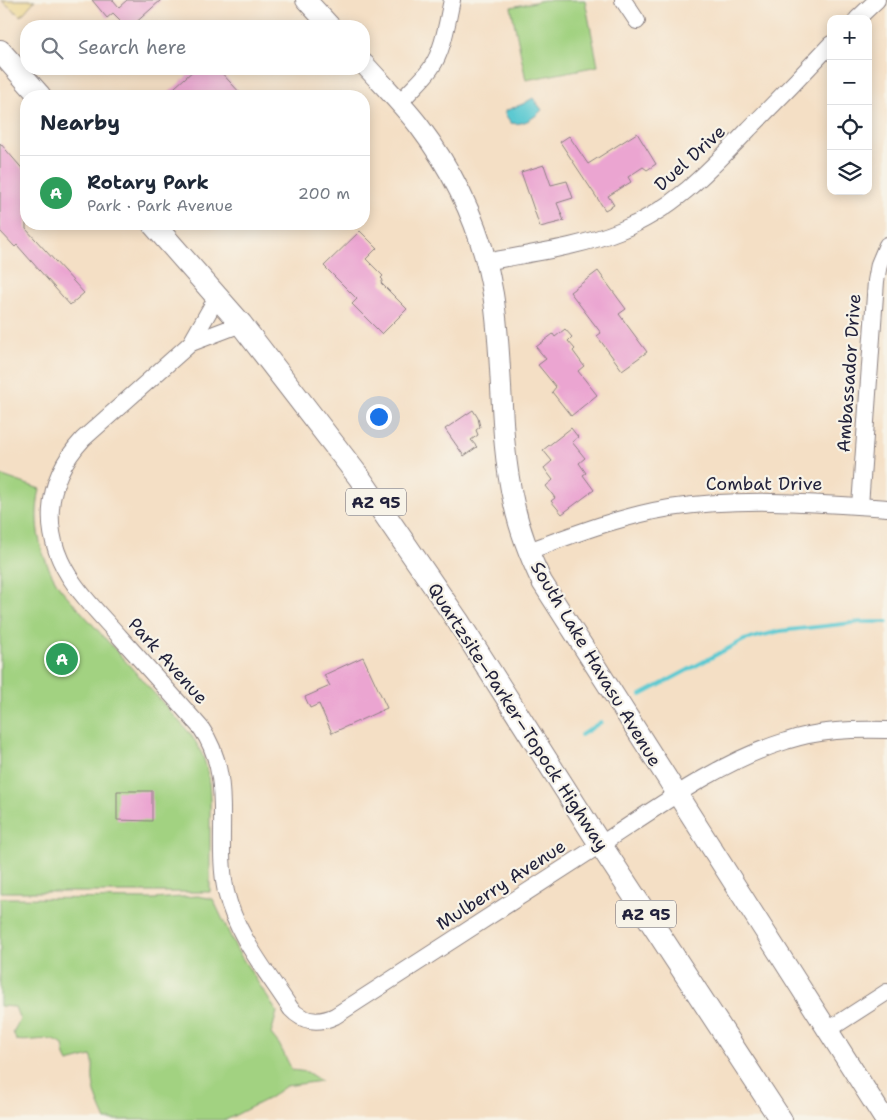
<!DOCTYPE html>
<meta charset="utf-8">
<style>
:root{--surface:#fff;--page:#f6f6f7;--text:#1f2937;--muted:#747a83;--line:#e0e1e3;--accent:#0f766e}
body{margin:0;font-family:"Shantell Sans",sans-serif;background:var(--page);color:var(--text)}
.controls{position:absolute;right:15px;top:15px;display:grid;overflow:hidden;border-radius:10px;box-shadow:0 2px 12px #0003}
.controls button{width:45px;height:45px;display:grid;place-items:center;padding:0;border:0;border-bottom:1px solid var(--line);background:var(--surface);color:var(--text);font:25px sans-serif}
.you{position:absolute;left:378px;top:416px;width:18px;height:18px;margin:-12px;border:4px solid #fff;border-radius:50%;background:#1a73e8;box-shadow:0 0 0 8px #1a73e833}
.badge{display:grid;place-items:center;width:32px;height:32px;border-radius:50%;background:var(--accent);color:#fff;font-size:16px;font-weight:700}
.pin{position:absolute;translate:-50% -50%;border:2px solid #fff;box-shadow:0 1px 5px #0006}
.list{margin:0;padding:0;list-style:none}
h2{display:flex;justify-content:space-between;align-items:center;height:65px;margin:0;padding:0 20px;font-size:21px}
h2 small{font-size:16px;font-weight:400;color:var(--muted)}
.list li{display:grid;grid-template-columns:32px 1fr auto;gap:15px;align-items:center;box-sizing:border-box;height:75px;padding:0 20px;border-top:1px solid var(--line)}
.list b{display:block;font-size:19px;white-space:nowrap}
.list p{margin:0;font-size:16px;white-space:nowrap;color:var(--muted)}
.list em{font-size:16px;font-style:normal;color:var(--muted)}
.icon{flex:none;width:28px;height:28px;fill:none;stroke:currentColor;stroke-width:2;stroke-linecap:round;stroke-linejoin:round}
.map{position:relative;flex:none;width:887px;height:1120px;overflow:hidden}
.search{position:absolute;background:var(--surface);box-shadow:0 2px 12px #0003;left:20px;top:20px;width:350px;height:55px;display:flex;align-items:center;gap:12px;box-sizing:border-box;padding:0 18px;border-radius:20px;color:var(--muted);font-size:19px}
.panel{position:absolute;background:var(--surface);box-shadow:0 2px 12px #0003;left:20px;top:90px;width:350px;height:140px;border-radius:20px}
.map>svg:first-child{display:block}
</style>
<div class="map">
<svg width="887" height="1120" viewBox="0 0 887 1120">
<rect width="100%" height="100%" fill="#f7f3e8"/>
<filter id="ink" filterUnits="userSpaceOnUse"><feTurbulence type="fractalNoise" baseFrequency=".02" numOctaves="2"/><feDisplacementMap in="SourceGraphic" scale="10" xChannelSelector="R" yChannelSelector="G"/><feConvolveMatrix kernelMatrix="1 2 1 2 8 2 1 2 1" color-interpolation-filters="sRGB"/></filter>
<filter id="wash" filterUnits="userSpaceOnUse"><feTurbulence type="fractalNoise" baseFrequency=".0096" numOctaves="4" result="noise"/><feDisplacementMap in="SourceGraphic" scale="20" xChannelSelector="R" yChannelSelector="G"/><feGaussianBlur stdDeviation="1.12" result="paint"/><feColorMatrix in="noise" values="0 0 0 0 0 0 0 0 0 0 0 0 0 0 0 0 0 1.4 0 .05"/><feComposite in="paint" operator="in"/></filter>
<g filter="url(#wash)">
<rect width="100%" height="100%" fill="#f4dfc5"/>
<g fill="#a2d281" stroke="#627a5e">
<path d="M544,0h41l13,66 -72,14 -15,-73z"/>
<path d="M0,475l40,14c-8,36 0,68 20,99l127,142c26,31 23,61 23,99 0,21 0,42 0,63h-210z"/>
<path d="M198,896l15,3 24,51 40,62 -6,22 8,10 13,26 15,2 14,9 -35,5 -17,12 -43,22h-120c-6,-13 -12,-26 -13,-40 -1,-9 2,-16 -2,-24l-23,6 -3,-6 -2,-11c-14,-11 -31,-2 -47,-5l-3,-8 7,-12 -5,-13 -15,-1v-108l153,1z"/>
</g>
<path fill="#eeda9e" stroke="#887e6c" d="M1,0h34l-14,16z"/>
<path fill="#5cc9d1" stroke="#3f7686" d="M533,98l9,12c-8,8 -20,16 -31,13l-6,-9v-3l18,-7z"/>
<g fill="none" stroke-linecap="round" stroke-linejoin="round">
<g stroke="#5cc9d1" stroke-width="4">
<path d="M641,695l103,-55 36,-9 81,-9h26"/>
<path d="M581,735l20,-13"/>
</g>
</g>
<g id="blocks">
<g fill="#eba5d1">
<path d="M92,0h21l6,7 8,-7h34l-29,26h-6l-13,-13 -6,5z"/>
<path d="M195,69h23l25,27h-78z"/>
<path d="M637,133l19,31 -9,6 -4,-3 -15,10 3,5 -23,14 6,9 -9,5 -45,-68 9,-6 19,28z"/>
<path d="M0,143l26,30v56l58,64 -14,12 -53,-60 -2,2 -15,-16z"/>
<path d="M544,165l7,20 16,-4 6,17 -16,5 7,18 -24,6 -19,-55z"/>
<path d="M360,231l17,17 -11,11 17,17 -2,2 2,2 -2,3 26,26 -25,25 -30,-30 5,-5 -33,-33z"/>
<path d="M598,271l28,38 -7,5 28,38 -25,18 -25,-34 4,-3 -31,-41z"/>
<path d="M565,329l7,8 -4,4 7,8 -2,2 11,15 -6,5 19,24 -26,21 -19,-24 4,-5 -18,-22 8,-6 -10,-12 17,-13 2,3z"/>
<path d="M473,410l5,8 2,9 -4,3 2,5 -7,5 6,7 -13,9 -19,-27z"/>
<path d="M571,428l7,9 -6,5 13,16 -6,5 7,10 -3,2 11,15 -32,24 -11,-13 4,-3 -9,-12 7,-6 -9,-12 8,-7 -9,-11z"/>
<path d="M363,657l24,51 -55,25 -13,-29 -9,4 -5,-11 25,-11 -6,-11z"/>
<path d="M117,791h35v30l-35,-1z"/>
</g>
</g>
</g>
<g filter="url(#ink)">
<use href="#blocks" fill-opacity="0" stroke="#8b8080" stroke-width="1"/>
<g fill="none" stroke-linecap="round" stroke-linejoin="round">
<defs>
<g id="minor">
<path d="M623,0l14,21"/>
<path d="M857,19l20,-19"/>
<path d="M400,103c9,-12 22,-22 31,-35 13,-19 16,-46 21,-68"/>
<path d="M486,262c44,-9 91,-14 133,-31 54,-21 91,-61 130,-102 28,-28 55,-56 82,-85"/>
<path d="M241,324l-50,19 -108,96c-40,43 -43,98 -8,146 13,18 30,35 45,52 27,30 54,60 81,91 35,50 13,108 25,164 10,43 41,80 65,117 12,13 27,15 44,7 87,-56 173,-112 260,-168 60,-39 123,-86 191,-107 33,-11 67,-12 101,-11"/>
<path d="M191,343l26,-46"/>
<path d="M860,506l16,-225 3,-17 8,-19"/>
<path d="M528,551c47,-17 93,-35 142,-43 73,-11 144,-5 217,0"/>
<path d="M828,1030l59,-38"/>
</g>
<g id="major">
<path d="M306,0l24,26"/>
<path d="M364,64c18,20 38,40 55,62 37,49 64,107 74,168 11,69 5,142 21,210 6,28 16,53 28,78l343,538"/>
</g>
<g id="highway">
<path d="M0,51l40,45"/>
<path d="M153,224l88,100 118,153 99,144 142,223 181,276"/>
</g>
</defs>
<use href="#minor" stroke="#8b8080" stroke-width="18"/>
<use href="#major" stroke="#8b8080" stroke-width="22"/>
<use href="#highway" stroke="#8b8080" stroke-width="24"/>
<use href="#minor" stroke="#fff" stroke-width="16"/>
<use href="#major" stroke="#fff" stroke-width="20"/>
<use href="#highway" stroke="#fff" stroke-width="22"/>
</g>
</g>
<g text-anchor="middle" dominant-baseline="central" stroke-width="4.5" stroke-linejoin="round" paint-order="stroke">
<g fill="#f7f3e8" stroke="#62616f" stroke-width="1">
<rect x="346" y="488.5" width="60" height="27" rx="4"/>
<rect x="616" y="900.5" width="60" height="27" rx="4"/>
</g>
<g font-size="16" font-weight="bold" fill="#22223b">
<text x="376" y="502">AZ 95</text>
<text x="646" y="914">AZ 95</text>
</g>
<g font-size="18" fill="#22223b" stroke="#f7f3e8">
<text transform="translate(690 158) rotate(-42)">Duel Drive</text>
<text transform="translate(849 373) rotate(-86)">Ambassador Drive</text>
<text x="764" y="484">Combat Drive</text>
<text transform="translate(168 661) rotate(48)">Park Avenue</text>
<text transform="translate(596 664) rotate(59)">South Lake Havasu Avenue</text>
<text transform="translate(518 717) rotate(57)">Quartzsite–Parker–Topock Highway</text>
<text transform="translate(501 885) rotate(-33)">Mulberry Avenue</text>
</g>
</g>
</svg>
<div class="controls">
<button>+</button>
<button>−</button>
<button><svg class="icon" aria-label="locate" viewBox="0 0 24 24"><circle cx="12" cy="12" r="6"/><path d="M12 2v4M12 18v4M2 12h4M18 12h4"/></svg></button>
<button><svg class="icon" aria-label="layers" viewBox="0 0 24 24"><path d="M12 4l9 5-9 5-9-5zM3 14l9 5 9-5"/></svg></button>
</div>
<div class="you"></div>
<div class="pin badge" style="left:62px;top:659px;background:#2e9e5b">A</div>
<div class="search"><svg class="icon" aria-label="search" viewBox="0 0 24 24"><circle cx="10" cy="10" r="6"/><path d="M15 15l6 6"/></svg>Search here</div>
<section class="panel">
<h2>Nearby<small></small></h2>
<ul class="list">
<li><span class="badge" style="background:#2e9e5b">A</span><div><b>Rotary Park</b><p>Park · Park Avenue</p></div><em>200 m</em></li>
</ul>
</section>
</div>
